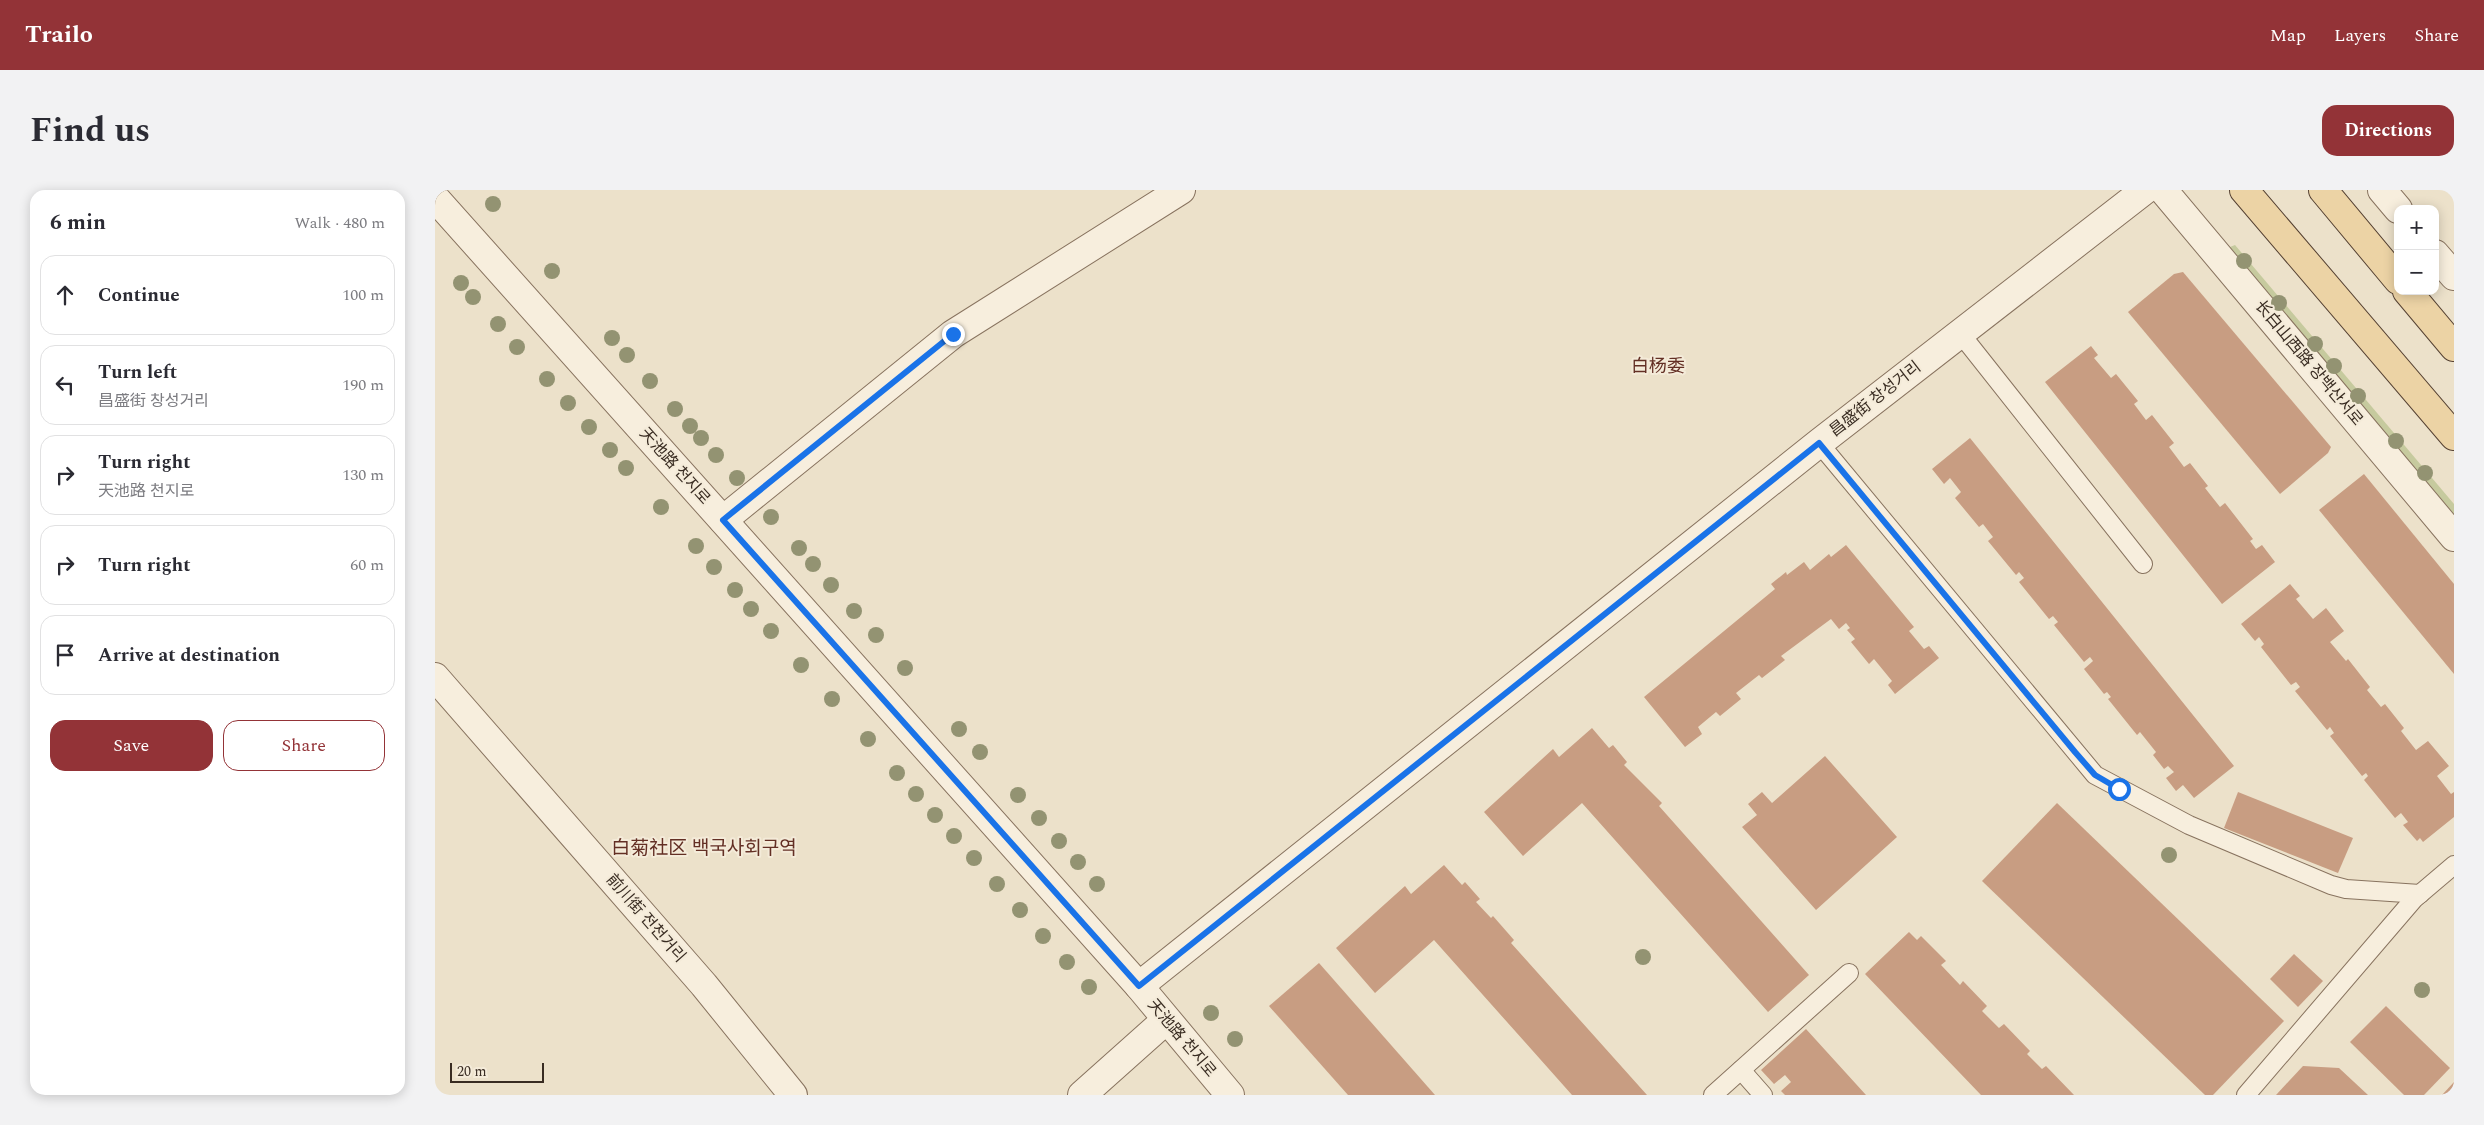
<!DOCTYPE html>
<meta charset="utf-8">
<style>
:root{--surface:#fff;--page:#f2f2f3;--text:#2b2b33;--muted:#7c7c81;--line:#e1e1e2;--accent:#933337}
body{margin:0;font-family:Spectral,"Noto Sans SC","Noto Sans KR",serif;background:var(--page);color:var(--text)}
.controls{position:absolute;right:15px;top:15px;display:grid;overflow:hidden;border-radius:10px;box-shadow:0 2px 12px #0003}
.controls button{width:45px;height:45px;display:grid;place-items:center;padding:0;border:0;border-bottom:1px solid var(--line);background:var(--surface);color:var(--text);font:25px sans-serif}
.scale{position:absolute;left:15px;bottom:12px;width:94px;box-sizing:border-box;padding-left:5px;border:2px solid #392c22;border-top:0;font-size:14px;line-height:18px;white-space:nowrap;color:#392c22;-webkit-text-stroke:4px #f4ebd9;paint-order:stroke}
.stop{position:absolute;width:15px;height:15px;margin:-11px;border:4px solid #1a73e8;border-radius:50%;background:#fff}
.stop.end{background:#1a73e8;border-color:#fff;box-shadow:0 1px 5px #0008}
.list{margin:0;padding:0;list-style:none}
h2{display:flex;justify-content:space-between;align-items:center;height:65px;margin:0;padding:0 20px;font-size:21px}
h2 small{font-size:16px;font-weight:400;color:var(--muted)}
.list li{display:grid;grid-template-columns:32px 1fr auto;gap:15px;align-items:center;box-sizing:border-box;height:80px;margin:0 10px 10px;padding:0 10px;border:1px solid var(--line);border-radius:15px}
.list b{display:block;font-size:19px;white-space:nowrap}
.list p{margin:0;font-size:16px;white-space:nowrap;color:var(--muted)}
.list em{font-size:16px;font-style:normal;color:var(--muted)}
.actions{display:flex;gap:10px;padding:15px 20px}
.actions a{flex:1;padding:11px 0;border:1px solid var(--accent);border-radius:15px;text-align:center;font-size:18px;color:var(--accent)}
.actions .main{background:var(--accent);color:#fff}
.icon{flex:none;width:28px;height:28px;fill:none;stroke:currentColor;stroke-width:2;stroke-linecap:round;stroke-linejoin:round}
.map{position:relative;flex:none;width:2019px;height:905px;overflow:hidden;border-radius:15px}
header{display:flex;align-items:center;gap:30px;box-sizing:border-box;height:70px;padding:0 25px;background:var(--accent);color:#fff}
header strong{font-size:24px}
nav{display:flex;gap:28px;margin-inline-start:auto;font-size:18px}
.intro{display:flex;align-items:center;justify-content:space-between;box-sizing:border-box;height:120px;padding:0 30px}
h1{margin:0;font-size:35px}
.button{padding:12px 22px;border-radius:15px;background:var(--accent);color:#fff;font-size:18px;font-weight:700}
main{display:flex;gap:30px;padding:0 30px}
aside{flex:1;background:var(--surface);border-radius:15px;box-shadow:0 2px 12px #0003}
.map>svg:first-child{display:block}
</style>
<header>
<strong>Trailo</strong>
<nav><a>Map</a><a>Layers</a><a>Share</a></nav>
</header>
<div class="intro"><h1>Find us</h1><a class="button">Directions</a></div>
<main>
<aside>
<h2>6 min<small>Walk · 480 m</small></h2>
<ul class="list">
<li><svg class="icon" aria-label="ahead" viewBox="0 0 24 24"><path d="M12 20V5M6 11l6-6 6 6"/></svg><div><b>Continue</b></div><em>100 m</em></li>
<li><svg class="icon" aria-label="left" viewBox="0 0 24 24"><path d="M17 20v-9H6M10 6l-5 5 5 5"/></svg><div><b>Turn left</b><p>昌盛街 창성거리</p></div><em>190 m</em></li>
<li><svg class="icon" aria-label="right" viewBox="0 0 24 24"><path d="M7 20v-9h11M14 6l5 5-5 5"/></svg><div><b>Turn right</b><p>天池路 천지로</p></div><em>130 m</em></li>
<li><svg class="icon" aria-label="right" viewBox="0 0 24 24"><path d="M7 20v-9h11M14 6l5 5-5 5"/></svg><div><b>Turn right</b></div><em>60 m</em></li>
<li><svg class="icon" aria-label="arrive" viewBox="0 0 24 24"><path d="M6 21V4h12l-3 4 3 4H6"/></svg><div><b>Arrive at destination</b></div></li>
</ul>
<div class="actions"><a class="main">Save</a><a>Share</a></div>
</aside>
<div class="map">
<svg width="2019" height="905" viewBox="0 0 2019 905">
<rect width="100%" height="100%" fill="#ece1ca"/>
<path fill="#c6ca9e" d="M1800,55l219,259v17l-225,-271 1,-3z"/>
<g fill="#c89d82">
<path d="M1748,82l148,175 -3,6 -48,41 -152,-182 46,-38z"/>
<path d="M1656,156l7,9 -4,3 17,20 5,-4 22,27 -4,3 12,16 6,-5 22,28 -5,4 15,20 6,-4 18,23 -3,2 15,19 5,-4 28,36 -3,2 6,8 6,-4 13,17 -53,42 -177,-222z"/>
<path d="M1535,248l264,328 -40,32 -11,-13 -7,6 -10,-13 8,-6 -6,-6 -4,3 -11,-14 3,-3 -16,-20 -3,3 -29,-36 3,-2 -4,-5 -3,2 -20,-25 9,-8 -3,-4 -6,5 -30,-37 4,-3 -5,-6 -4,3 -30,-37 5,-4 -5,-6 -3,3 -28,-34 5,-4 -10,-13 -4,3 -24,-29 6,-6 -11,-14 -6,6 -12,-15z"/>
<path d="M1929,284l90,110v90l-135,-164z"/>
<path d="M1411,355l68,82 -5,4 15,18 5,-3 10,12 -44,36 -7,-9 4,-4 -18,-22 -5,5 -18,-22 4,-3 -8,-9 3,-2 -4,-5 -7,6 -8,-10 -50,37 4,4 -23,18 -3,-3 -23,18 5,6 -21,17 -4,-4 -18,15 4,7 -17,13 -41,-50 131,-108 -4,-5 15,-12 1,3 17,-13 6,8 19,-16 2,3z"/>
<path d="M1855,394l10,12 -4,3 17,20 13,-11 18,23 -14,11 16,19 2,-2 22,28 -3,3 14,17 4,-3 19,24 -3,3 15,19 12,-9 21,25 -12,10 14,18 3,-2v25l-31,25 -3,-4 -3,3 -14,-16 5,-3 -7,-9 -6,5 -31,-38 4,-4 -2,-3 -4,3 -32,-40 4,-3 -4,-6 -3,3 -32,-39 5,-4 -4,-5 -5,3 -30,-38 3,-3 -5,-7 -4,4 -14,-17z"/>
<path d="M1157,538l17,20 4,-3 14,17 -3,3 38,38 -3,3 150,169 -41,37 -186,-209 -59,53 -39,-44 69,-63 6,8z"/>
<path d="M1390,566l72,81 -81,73 -74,-83 15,-12 -9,-11 14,-12 10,11z"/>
<path d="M1803,602l115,46 -15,35 -114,-45z"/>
<path d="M1622,613l227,218 -71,74h-8l-223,-214z"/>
<path d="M1009,675l18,20 3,-3 15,17 -4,3 15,16 2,-2 21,24 -3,3 136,152h-75l-138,-155 -59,53 -39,-45 69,-62 6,8z"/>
<path d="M1474,742l8,8 4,-4 25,25 -5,4 19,20 3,-4 24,25 -5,5 17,17 5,-4 26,27 -3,3 15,15 4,-3 28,29h-93l-116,-121z"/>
<path d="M1859,764l29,27 -25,26 -28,-28z"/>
<path d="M884,773l116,132h-87l-79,-89z"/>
<path d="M1951,816l64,62 -26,27h-20l-54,-53z"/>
<path d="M1371,839l60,66h-81l-4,-4 10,-9 -6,-7 -11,9 -13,-14z"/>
<path d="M1868,876l36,2 29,27h-92z"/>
<path d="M2019,892v13h-12z"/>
</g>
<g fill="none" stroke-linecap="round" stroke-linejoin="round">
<defs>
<g id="service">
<path d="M1525,143l183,231"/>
<path d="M1384,253l276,332 94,50 142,60 15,4 74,5"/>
<path d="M1306,880l22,25"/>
<path d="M1278,905l136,-122"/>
<path d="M1811,905l168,-196 40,-34"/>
</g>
<g id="minor">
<path d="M288,330l230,-186 228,-144"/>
<path d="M0,487l269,308 89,110"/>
<path d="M647,905l84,-75"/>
</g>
<g id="tertiary">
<path d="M1728,0l291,347"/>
<path d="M1947,0l16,19"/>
<path d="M0,8l704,788 91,109"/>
<path d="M2000,64l19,22"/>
<path d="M704,796l680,-543 326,-253"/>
</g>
<g id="primary">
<path d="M1809,0l210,246"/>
<path d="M1888,0l75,90"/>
<path d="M1972,101l47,56"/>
</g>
</defs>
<use href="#service" stroke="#88735f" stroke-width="20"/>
<use href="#minor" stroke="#88735f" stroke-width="30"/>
<use href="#tertiary" stroke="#88735f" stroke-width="30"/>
<use href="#primary" stroke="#564233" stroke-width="30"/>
<use href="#service" stroke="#f7eedd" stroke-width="18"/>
<use href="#minor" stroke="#f7eedd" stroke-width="28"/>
<use href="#tertiary" stroke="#f7eedd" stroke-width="28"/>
<use href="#primary" stroke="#ecd3a5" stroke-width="28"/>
</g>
<g fill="#939372">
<circle cx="58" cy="14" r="8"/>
<circle cx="1809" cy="71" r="8"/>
<circle cx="117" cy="81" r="8"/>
<circle cx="26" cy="93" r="8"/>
<circle cx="38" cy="107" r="8"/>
<circle cx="1844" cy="113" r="8"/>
<circle cx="63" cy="134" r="8"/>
<circle cx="177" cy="148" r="8"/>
<circle cx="1880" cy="154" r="8"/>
<circle cx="82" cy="157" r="8"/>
<circle cx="192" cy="165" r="8"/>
<circle cx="1899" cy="176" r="8"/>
<circle cx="112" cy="189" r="8"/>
<circle cx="215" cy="191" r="8"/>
<circle cx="1923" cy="206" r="8"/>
<circle cx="133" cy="213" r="8"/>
<circle cx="240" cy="219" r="8"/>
<circle cx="255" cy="236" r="8"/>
<circle cx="154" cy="237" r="8"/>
<circle cx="266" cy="248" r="8"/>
<circle cx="1961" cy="251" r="8"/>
<circle cx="175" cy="260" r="8"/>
<circle cx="281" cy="265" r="8"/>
<circle cx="191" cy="278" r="8"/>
<circle cx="1990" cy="283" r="8"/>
<circle cx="302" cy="288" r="8"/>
<circle cx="226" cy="317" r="8"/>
<circle cx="336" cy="327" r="8"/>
<circle cx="261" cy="356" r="8"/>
<circle cx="364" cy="358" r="8"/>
<circle cx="378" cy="374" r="8"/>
<circle cx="279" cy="377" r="8"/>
<circle cx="396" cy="395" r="8"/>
<circle cx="300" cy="400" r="8"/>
<circle cx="316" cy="419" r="8"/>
<circle cx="419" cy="421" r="8"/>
<circle cx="336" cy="441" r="8"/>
<circle cx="441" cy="445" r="8"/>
<circle cx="366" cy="475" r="8"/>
<circle cx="470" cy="478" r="8"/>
<circle cx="397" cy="509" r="8"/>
<circle cx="524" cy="539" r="8"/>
<circle cx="433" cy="549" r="8"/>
<circle cx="545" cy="562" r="8"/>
<circle cx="462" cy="583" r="8"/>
<circle cx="481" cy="604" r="8"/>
<circle cx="583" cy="605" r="8"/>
<circle cx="500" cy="625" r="8"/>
<circle cx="604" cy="628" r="8"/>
<circle cx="519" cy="646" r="8"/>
<circle cx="624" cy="651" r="8"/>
<circle cx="1734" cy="665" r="8"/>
<circle cx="539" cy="668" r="8"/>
<circle cx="643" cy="672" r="8"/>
<circle cx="562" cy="694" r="8"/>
<circle cx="662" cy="694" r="8"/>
<circle cx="585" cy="720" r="8"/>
<circle cx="608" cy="746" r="8"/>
<circle cx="1208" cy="767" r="8"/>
<circle cx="632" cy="772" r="8"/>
<circle cx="654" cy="797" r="8"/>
<circle cx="1987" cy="800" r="8"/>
<circle cx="776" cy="823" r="8"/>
<circle cx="800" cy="849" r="8"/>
</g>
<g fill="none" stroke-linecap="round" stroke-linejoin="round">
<path stroke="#1a73e8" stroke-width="6" d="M518,144l-230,186 416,466 680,-543 256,309 20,23 24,14"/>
</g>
<g text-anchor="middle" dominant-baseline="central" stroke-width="4" stroke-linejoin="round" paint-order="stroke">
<g font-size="16" fill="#392c22" stroke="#f4ebd9">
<text transform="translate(1874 173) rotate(50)">长白山西路 장백산서로</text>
<text transform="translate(1440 209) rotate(-38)">昌盛街 창성거리</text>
<text transform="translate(240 276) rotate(48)">天池路 천지로</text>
<text transform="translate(211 728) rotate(49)">前川街 전천거리</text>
<text transform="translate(747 848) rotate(50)">天池路 천지로</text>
</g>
<g font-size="18" fill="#632f24" stroke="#f4ebd9">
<text x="1223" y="176">白杨委</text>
</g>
<g font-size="19" fill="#632f24" stroke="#f4ebd9">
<text x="269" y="658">白菊社区 백국사회구역</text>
</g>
</g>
</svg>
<div class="controls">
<button>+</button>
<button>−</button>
</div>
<div class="scale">20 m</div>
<div class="stop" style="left:1684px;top:599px"></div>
<div class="stop end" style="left:518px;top:144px"></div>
</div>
</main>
